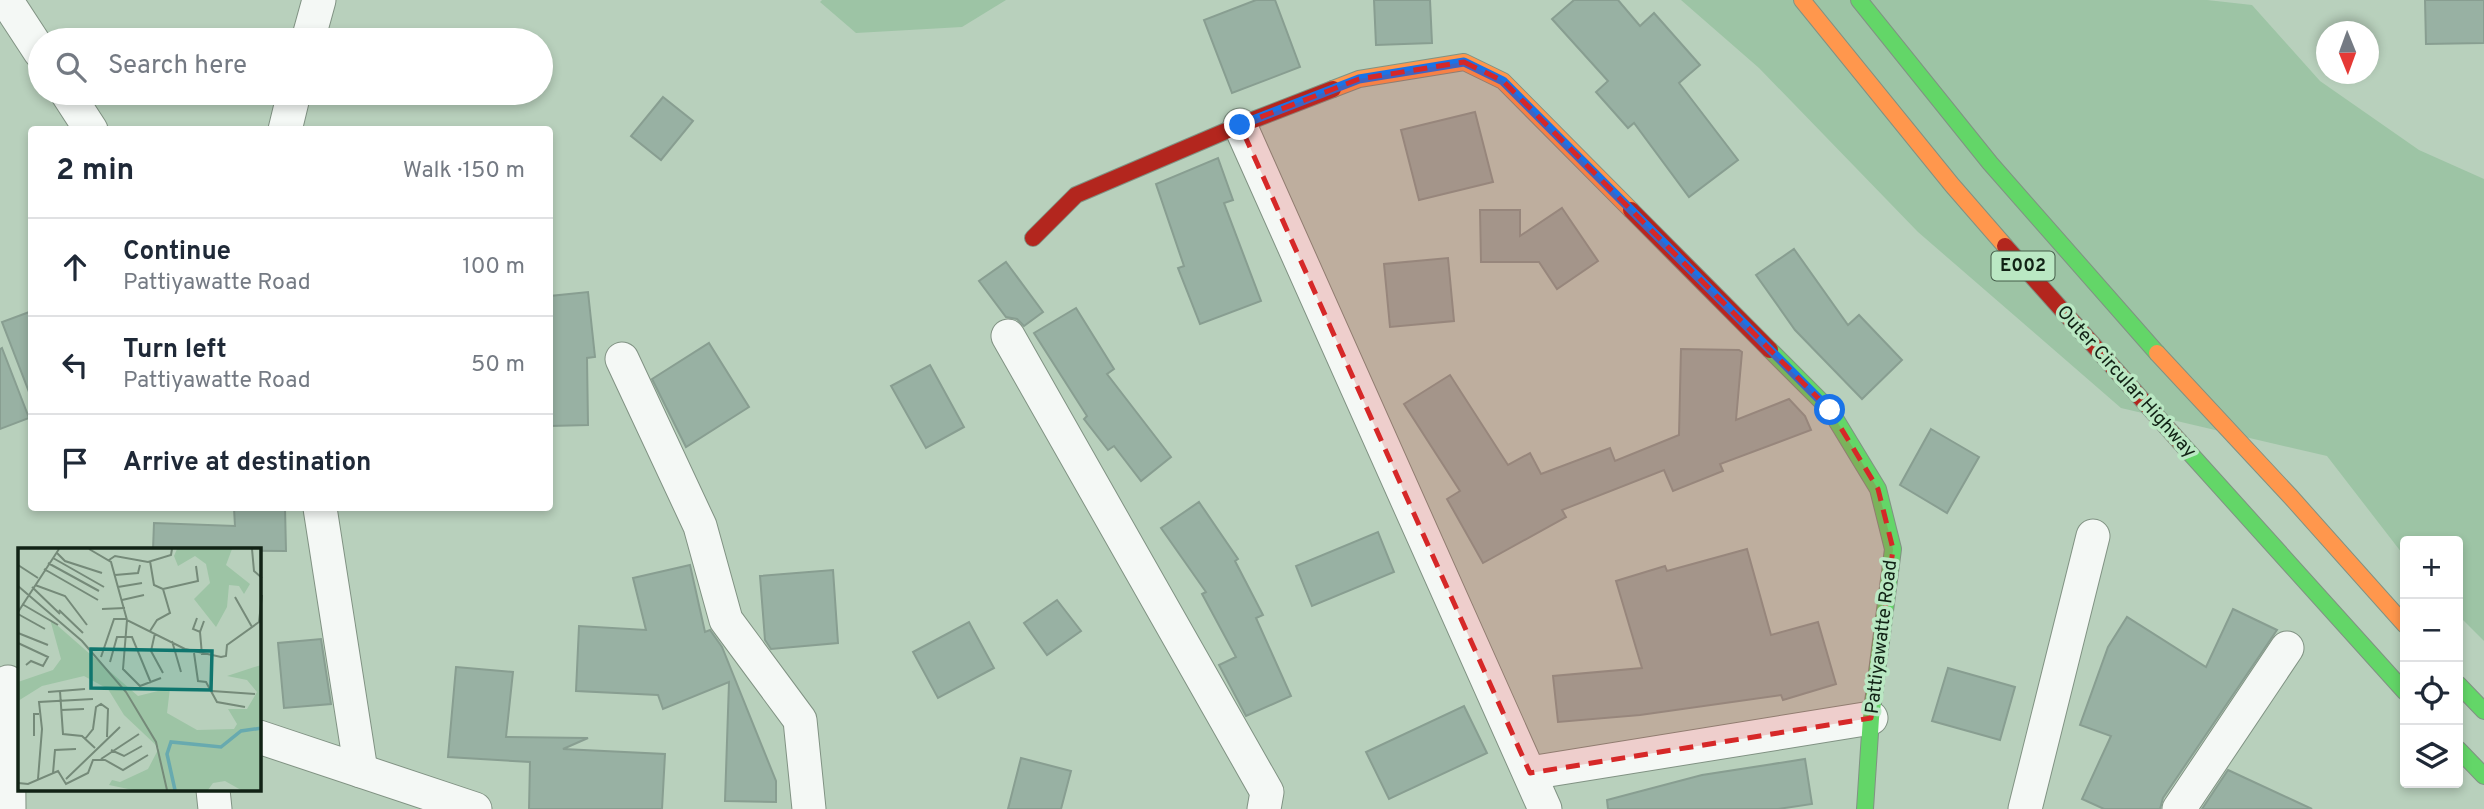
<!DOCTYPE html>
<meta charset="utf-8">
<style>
:root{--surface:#fff;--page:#f2f2f3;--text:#1f2937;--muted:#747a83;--line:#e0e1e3}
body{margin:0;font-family:Overpass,sans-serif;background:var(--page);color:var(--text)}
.controls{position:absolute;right:21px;bottom:21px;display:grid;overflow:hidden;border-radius:7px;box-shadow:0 4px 10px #0003}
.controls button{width:63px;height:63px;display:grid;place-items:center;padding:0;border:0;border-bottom:2px solid var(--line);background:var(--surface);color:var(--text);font:35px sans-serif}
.compass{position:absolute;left:2316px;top:21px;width:63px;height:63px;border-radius:50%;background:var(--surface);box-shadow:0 4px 10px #0003;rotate:179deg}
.stop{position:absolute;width:21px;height:21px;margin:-16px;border:5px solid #1a73e8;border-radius:50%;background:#fff}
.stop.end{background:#1a73e8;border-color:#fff;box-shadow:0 2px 7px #0008}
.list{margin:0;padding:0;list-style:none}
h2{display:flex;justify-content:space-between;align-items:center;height:91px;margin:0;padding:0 28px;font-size:30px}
h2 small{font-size:23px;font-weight:400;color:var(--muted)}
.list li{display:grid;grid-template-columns:46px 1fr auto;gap:21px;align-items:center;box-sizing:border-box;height:98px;padding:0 28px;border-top:2px solid var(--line)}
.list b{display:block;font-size:26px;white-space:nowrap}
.list p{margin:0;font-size:23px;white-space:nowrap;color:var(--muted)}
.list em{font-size:23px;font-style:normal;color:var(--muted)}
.icon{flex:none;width:38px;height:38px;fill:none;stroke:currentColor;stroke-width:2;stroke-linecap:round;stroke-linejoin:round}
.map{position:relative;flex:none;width:2484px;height:809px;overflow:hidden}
.search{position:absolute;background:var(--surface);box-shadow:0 4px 10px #0003;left:28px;top:28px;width:525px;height:77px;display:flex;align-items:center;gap:18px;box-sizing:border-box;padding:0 24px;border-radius:38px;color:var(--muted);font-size:26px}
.panel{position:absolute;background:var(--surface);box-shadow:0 4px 10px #0003;left:28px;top:126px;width:525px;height:385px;border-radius:7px}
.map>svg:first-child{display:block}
</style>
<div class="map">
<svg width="2484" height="809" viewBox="0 0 2484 809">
<rect width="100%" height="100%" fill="#b8d0bc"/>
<g fill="#9dc4a5">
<path d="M822,0h184l-44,27 -106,6 -36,-31z"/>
<path d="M1681,0h526l45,5 68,76 99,69 65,29v462l-26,-26v-74h-53v16l-78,-101 -206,-48 -203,-176 -159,-164z"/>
</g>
<g fill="#98b1a3" stroke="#889e91" stroke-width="2">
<path d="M1256,0h19l25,67 -68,26 -28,-73z"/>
<path d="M1374,0h56l2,43 -56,2z"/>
<path d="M1574,0h44l22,26 14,-13 46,52 -21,18 59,77 -49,37 -55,-74 -6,5 -32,-36 12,-11 -56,-62z"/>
<path d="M2425,0h59v43l-58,1z"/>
<path d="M663,97l30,24 -32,39 -30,-24z"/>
<path d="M1475,112l18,70 -74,18 -18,-70z"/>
<path d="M1218,158l15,42 -9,3 37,98 -61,23 -22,-56 6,-2 -28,-82z"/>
<path d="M1562,208l36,53 -41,28 -18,-27h-58l-1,-52h40v26z"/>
<path d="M1794,249l54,76 11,-10 43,45 -40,39 -67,-69 -39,-55z"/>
<path d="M1448,258l6,63 -64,6 -6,-63z"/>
<path d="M1006,262l37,50 -19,14 -7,-7 -11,-2 -27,-36z"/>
<path d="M588,292l7,65 -8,1 1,67 -38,1v-130z"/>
<path d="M1076,308l38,61 -7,5 64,83 -30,24 -27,-35 -6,4 -24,-31 3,-3 -53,-83z"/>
<path d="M32,311v81h-3l-27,-70z"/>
<path d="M709,343l40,64 -63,40 -34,-68z"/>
<path d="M2,348l27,70 -29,11v-80z"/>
<path d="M1681,349l58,1 3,2 -6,68 53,-21 16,17 6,14 -91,34 3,7 -50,20 -9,-21 -102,40 4,7 -83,46 -36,-64 13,-8 -56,-87 46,-29 58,90 22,-12 11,21 69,-26 5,13 64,-26z"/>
<path d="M930,365l34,62 -38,21 -35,-62z"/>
<path d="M1931,429l48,28 -32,56 -47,-28z"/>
<path d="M1199,502l39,57 -3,2 28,54 -7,3 35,78 -45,20 -27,-51 17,-8 -34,-63 4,-2 -45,-64z"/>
<path d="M234,508h51l1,43 -133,-1 1,-27 81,3z"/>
<path d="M1378,532l16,40 -82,34 -16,-40z"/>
<path d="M1747,549l24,86 47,-13 18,62 -53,16 -2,-5 -141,20 -82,7 -5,-46 89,-8 -26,-87 49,-15 2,5z"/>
<path d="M690,565l15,67 5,-2 12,17 54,134v21l-51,-1 4,-119 -66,27 -5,-14 -82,-4 3,-65 67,4 -13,-52z"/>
<path d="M833,570l5,73 -67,6 -6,-9 -5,-64z"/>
<path d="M1057,600l24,31 -34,24 -23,-32z"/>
<path d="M2233,609l44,21 -114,168 -3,11h-56l-22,-10 29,-63 -31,-11 28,-78 19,-30 79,50z"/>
<path d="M969,622l25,46 -56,30 -25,-46z"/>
<path d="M321,639l10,65 -47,4 -6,-65z"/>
<path d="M456,667l57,5 -7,65 82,1 -25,11 102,5 -3,55h-133l1,-47 -82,-5z"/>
<path d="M1948,668l67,19 -15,53 -68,-19z"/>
<path d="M1464,706l23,47 -98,46 -23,-47z"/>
<path d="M1021,758l50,13 -10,38h-53z"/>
<path d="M1805,759l7,45 -34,5h-170l-1,-9 95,-25z"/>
<path d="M2228,770l84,39h-110z"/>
</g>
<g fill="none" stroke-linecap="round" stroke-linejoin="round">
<defs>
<g id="street">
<path d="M6,0l34,52"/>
<path d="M308,40l11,-40"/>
<path d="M67,93l24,37"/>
<path d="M1240,125l305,684"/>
<path d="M285,130l9,-37"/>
<path d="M1008,336l259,456 -3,17"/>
<path d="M622,359l78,167 26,94 74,100 9,89"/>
<path d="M320,508l41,263"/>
<path d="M8,682l1,127"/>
<path d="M259,737l216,72"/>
<path d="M1530,773l341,-55"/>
<path d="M213,790l2,19"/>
<path d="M2025,809l68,-273"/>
<path d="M2179,809l108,-161"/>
</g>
<g id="fast">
<path d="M1859,0l131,163 167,190"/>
<path d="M1770,350l60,60 48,79 15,60 -22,169 -6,91"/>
<path d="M2179,441l226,251"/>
<path d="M2458,684l26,27"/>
<path d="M2458,749l26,27"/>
</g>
<g id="slow">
<path d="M1802,0l150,185 53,61"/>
<path d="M1333,89l26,-10 105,-17 39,19 128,129"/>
<path d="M2157,353l133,143 115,129"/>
</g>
<g id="jam">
<path d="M1631,210l139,140"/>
<path d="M1033,238l43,-43 164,-70 93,-36"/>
<path d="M2005,246l174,195"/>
</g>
</defs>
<use href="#street" stroke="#809283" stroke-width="35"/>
<use href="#fast" stroke="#809283" stroke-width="18"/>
<use href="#slow" stroke="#809283" stroke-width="18"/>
<use href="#jam" stroke="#809283" stroke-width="18"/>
<use href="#street" stroke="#f4f8f5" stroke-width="33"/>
<use href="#fast" stroke="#63d668" stroke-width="16"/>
<use href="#slow" stroke="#ff974d" stroke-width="16"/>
<use href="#jam" stroke="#b3261e" stroke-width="16"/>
</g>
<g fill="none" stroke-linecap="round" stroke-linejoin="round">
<path stroke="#1a73e8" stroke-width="9" d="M1240,125l119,-46 105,-17 39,19 327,329"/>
</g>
<path fill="#d62828" fill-opacity="0.2" stroke="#d62828" stroke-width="5" stroke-dasharray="14 9" stroke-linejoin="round" d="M1464,62l39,19 327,329 48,79 15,60 -22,169 -341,55 -290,-648 119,-46z"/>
<g text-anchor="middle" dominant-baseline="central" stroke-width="7" stroke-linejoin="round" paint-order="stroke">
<rect fill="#bae8c3" stroke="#445d49" stroke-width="2" x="1991.5" y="251.5" width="63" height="29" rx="5"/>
<g font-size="18" font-weight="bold" fill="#112215">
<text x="2023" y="266">E002</text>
</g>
<g font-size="19" fill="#112215" stroke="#bae8c3">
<text transform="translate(2126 382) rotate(48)">Outer Circular Highway</text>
<text transform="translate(1882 637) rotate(-83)">Pattiyawatte Road</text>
</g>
</g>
<g transform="translate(18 548)">
<rect width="243" height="243" fill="#b8d0bc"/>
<path d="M159,1h55l-6,16 24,19 -6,10 -5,-8 -10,-1 -2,22 -11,20 -22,-28 16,-16 -4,-19 -11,-8 -17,10 -4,-10zM32,71l88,77 32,-8 -3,25 30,17 37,-1 3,-5 -9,-15h19l10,-17 -10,-12 -20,-4 34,-11v125h-20l-16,-9 -12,2 -5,7h-75l-24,-5 3,-5 8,2 28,-13 11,-21 -35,-33 -16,-26 -24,-13 -42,10 -24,15v-19l35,-12 8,-11z" fill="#9dc4a5"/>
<path fill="none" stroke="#68aaaf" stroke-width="3.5" d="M157,242l-8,-36 4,-12 50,5 20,-16 21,-3"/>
<path fill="none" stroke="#758a79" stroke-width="2" d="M71,1l22,13 16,58M234,1l2,22 8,7M38,4l9,9 37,12M35,10l51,29M91,12l6,-4 33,6 23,-7 1,-6M132,13l4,24 9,4 7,24 -13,7 -7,11M30,15l51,28M0,17l20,13M26,21l54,31M97,27l23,-2 2,-8M17,37l30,11 22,29M0,38l64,55 44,51 30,50 11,48M14,39l28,27M100,39l24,-4M145,41l35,-8 -2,-15M217,49l17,30M104,52l22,-5M4,56l36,21M84,61l23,-1M41,62l24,23M0,64l41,-63M0,66l27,15M179,70l-4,11 7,3 4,-11M182,84l2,23M0,85l30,12M137,85l-4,18 12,22M154,93l9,31M0,95l30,14 -5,9 -12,-5 -5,4M176,105l4,28 8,1 11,20 28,5M83,109l13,-38h13M92,114l7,-25h15l19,46M143,130l-21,8 -17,-17 4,-49 58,29 36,8 5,-1 1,-11 32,-23 3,-27M42,143l3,43 19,2 13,12M194,143l43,3M30,144l37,-3M43,162l23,-1M16,188v-22h5M67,191l8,-10 3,-22 5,-3 7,5 -1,28M93,202l13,6 18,-10M83,211l38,-25M35,225l2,-23 21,-1M20,231l4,-50 -3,-27 54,-3M48,231l54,-52M0,235l10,1 30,-13 8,13 22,-11 5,-13h12l18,10 25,-15"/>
<path fill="#0f766e" fill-opacity="0.15" stroke="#0f766e" stroke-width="3.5" d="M73,101l121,2 -1,39 -120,-2z"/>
<rect width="243" height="243" fill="none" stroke="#112215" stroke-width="3.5"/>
</g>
</svg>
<div class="controls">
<button>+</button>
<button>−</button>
<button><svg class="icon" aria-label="locate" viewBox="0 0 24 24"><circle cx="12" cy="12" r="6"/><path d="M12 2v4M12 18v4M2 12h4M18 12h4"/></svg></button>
<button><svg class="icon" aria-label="layers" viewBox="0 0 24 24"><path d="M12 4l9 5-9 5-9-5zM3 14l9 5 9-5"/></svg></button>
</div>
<svg class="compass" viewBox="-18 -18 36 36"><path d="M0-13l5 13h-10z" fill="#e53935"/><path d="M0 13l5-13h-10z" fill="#747a83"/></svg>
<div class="stop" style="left:1830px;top:410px"></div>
<div class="stop end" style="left:1240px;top:125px"></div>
<div class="search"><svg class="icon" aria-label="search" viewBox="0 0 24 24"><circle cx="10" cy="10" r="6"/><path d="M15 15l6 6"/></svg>Search here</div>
<section class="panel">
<h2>2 min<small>Walk · 150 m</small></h2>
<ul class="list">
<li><svg class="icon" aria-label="ahead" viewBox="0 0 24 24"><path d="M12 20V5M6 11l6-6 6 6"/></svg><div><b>Continue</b><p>Pattiyawatte Road</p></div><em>100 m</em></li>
<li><svg class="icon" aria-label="left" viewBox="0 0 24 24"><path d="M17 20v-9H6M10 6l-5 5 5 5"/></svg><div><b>Turn left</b><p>Pattiyawatte Road</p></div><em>50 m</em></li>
<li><svg class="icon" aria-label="arrive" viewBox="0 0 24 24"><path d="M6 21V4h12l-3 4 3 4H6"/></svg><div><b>Arrive at destination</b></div></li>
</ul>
</section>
</div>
